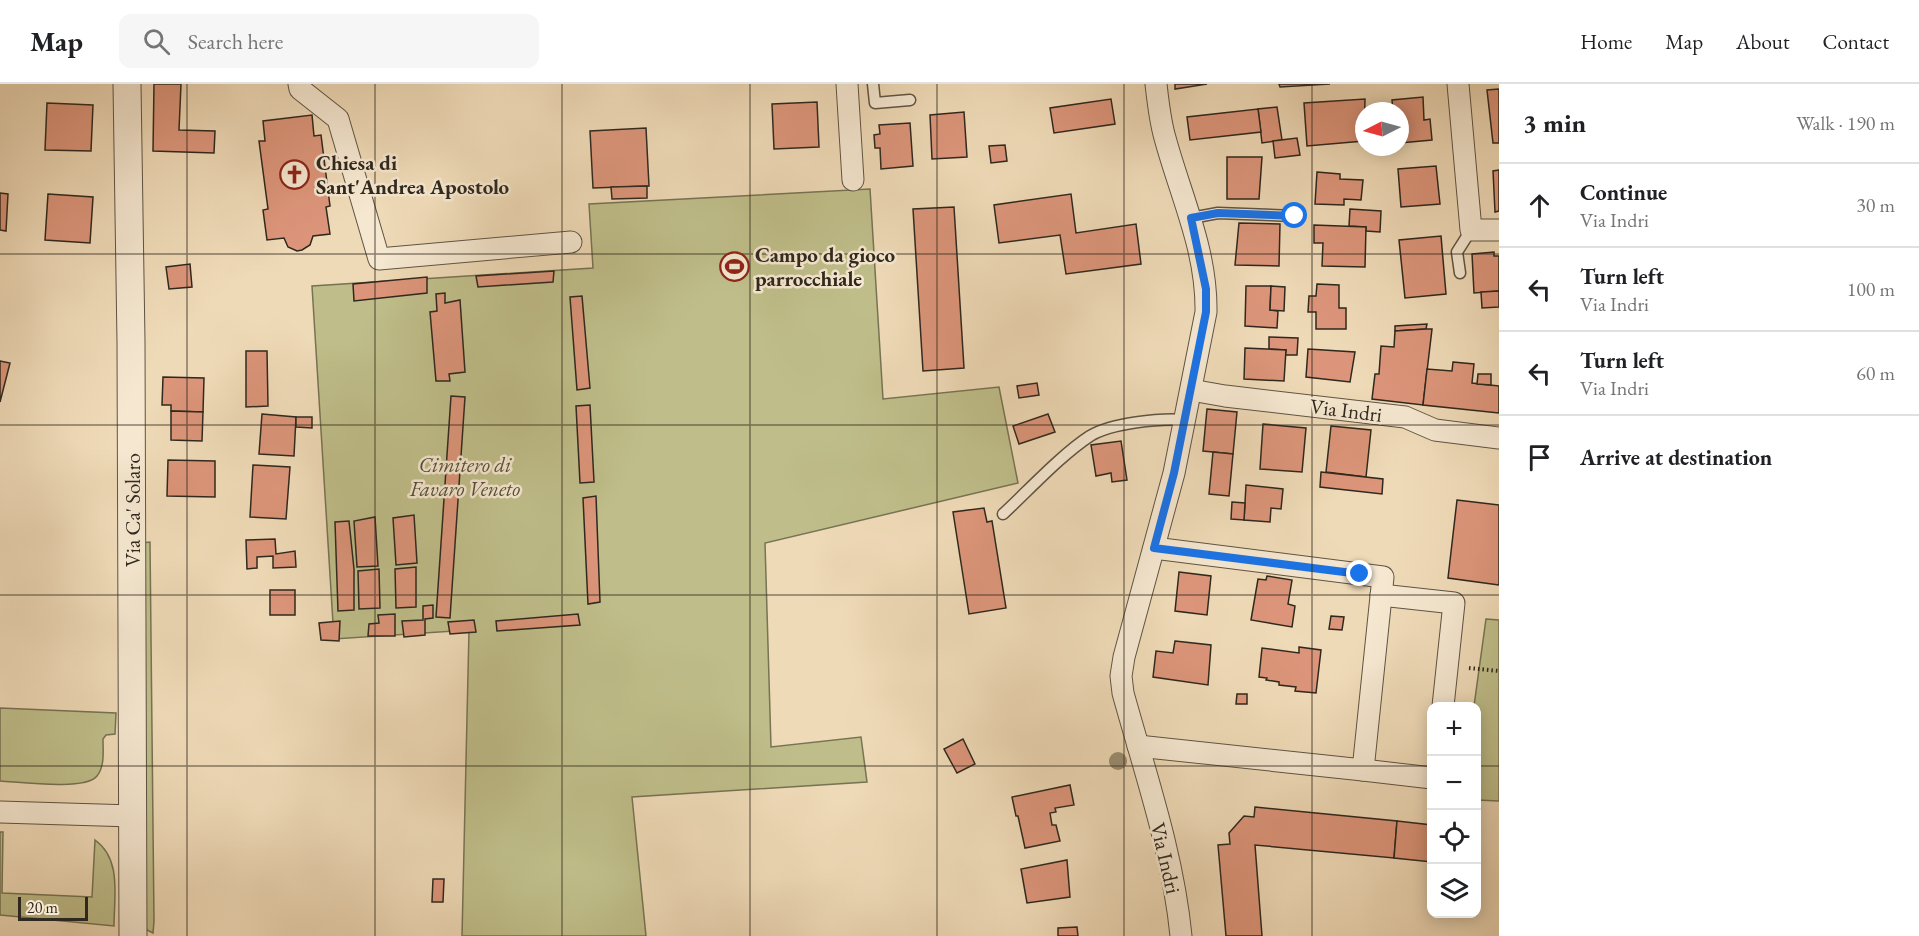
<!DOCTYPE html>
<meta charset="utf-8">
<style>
:root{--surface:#fff;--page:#f6f6f6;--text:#202124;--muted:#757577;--line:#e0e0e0}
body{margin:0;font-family:"EB Garamond",serif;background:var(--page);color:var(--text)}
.controls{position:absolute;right:18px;bottom:18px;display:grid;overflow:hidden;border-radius:12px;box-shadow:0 3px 15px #0003}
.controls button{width:54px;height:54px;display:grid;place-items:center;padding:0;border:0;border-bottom:2px solid var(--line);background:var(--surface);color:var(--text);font:30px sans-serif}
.compass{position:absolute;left:1355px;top:18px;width:54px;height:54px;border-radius:50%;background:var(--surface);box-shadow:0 3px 15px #0003;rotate:264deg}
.scale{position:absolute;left:18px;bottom:15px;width:70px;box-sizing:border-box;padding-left:6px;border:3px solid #2f281e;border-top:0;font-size:16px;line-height:21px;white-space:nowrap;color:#2f281e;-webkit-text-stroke:4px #f5e7d0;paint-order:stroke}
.stop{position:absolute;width:18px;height:18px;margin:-14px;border:4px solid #1a73e8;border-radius:50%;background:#fff}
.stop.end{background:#1a73e8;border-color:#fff;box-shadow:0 2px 6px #0008}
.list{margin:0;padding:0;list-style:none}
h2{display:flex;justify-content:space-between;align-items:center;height:78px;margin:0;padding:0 24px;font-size:26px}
h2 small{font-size:20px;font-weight:400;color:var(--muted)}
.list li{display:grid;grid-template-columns:39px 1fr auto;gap:18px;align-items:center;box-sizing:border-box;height:84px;padding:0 24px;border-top:2px solid var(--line)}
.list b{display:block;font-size:22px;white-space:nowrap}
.list p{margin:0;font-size:20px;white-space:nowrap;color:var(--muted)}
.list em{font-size:20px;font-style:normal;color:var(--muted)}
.icon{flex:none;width:33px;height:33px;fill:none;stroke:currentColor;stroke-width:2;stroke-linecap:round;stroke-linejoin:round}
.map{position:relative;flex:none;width:1499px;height:852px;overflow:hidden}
header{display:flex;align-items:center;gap:36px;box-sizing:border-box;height:84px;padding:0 30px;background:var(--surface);border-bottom:2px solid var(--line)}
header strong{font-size:28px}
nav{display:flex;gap:33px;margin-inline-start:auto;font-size:21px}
.search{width:420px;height:54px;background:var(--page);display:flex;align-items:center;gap:15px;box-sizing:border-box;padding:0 21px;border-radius:12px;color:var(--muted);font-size:22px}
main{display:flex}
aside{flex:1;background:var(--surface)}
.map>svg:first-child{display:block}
</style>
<header>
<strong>Map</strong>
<div class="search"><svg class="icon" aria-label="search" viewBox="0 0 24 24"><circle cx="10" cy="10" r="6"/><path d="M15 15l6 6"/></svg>Search here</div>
<nav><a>Home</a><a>Map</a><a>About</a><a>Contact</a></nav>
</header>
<main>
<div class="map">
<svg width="1499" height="852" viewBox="0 0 1499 852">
<rect width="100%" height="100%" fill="#efdab7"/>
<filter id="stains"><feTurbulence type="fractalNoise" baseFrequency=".00333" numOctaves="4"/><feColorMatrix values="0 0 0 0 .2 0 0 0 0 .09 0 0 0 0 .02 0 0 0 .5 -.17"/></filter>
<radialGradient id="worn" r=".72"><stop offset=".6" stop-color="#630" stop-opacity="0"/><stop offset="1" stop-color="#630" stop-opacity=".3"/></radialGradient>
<g fill="#bfbe8a" stroke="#777354" stroke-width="1.5">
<path d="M870,105l13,210 116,-12 19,96 -253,60 6,204 90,-10 6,45 -235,15 14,139h-184l7,-306 -135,9 -22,-353 281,-18 -4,-64z"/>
<path d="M150,458l4,379 -1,12 -6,-3 -2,-6 -3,-381z"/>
<path d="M1486,535l13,1v181l-22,-1 -1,-94h-2z"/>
<path d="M0,624l116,5 -1,21 -9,1 -3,4c0,12 2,27 -6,37 -12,15 -77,6 -97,5z"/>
<path d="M0,748h3l-1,61 90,4 3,-57c27,19 19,57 19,86l-114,-11z"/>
</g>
<g fill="#dc957a" stroke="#2f281e" stroke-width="1.5">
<path d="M154,0h27l-2,46 36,1 -1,22 -61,-2z"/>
<path d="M1175,0h32l-32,5z"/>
<path d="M1279,0h51l-50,3z"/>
<path d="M1499,5v54h-6l-6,-53z"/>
<path d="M1423,13l1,23 6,-1 2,21 -32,3v-32h-7l-1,-11z"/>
<path d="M1111,15l4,25 -61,9 -4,-25z"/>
<path d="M1365,15l-1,42 -57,5 -3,-43z"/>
<path d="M817,18l2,45 -45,2 -2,-45z"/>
<path d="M47,19l46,2 -2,46 -46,-1z"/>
<path d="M1277,23l5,33 -20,3 -4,-34z"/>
<path d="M1258,25l3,23 -71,8 -3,-23z"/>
<path d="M964,28l3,45 -35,2 -2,-44z"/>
<path d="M312,31l2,21 7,-1 9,71 -4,1 4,27 -17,2 -3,9 -8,5 -5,1 -9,-4 -4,-9 -17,2 -4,-30 5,-1 -9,-68h6l-2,-20z"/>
<path d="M910,39l3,43 -32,3 -1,-21h-5l-1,-13 6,-1 -1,-9z"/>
<path d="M646,44l3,58 -56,2 -3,-57z"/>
<path d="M1297,54l3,17 -25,3 -2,-17z"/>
<path d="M1005,61l2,16 -16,2 -2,-17z"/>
<path d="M1227,73h35l-3,42h-32z"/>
<path d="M1436,82l4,38 -39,3 -3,-38z"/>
<path d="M1499,86v41l-4,1 -2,-41z"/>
<path d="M1317,88l23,2v5l23,1 -2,20 -17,-1v6l-29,-1z"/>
<path d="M647,102v12l-35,1 -1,-12z"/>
<path d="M0,109l8,1 -2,37 -6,-1z"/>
<path d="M48,110l45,3 -3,46 -45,-3z"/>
<path d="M1071,110l5,39 60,-9 5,40 -75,10 -6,-39 -61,8 -5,-38z"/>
<path d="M954,123l10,161 -41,3 -10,-162z"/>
<path d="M1350,125l31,2 -1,21 -14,-1v-4l-17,-1z"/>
<path d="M1239,139l41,1 -1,42 -44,-1z"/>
<path d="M1314,141l52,2 -1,40 -43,-1 1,-23h-9z"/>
<path d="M1441,152l5,58 -41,4 -6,-58z"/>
<path d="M1494,168v4h5v35l-25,2 -2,-39z"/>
<path d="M190,180l2,23 -23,2 -3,-22z"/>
<path d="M554,187l-1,11 -75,5 -2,-11z"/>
<path d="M427,193v16l-73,8 -1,-17z"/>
<path d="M1317,200l22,1v23h7v21h-30v-17h-8l1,-16h7z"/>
<path d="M1246,202h25l-1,24 8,1 -1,17 -32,-2z"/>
<path d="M1271,202l14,1 -1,24 -14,-1z"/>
<path d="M1499,207v16l-17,1 -1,-16z"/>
<path d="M445,209v10l15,-3 5,72 -16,2 1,7h-14l-6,-69 7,-1 -1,-17z"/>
<path d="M582,212l8,92 -13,2 -7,-93z"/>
<path d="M1427,240l-1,5 -31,2v-5z"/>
<path d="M1426,245h6l-9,76 -51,-6 3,-25h4l2,-28 13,1 1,-16z"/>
<path d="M1269,253l29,1 -1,17h-12l1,-5 -17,-1z"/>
<path d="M1245,264l41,2 -2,31 -40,-2z"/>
<path d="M1308,265l47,3 -5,30 -44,-5z"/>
<path d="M246,267h21l1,55 -22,1z"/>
<path d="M0,277l10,2 -10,39z"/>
<path d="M1453,278l21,2 -2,19 27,3v27l-76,-8 4,-36 25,2z"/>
<path d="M1478,290h13v11l-14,-1z"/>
<path d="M163,293l41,1 -1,34 -32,-1v-6h-9z"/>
<path d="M1037,299l2,12 -20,3 -2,-12z"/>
<path d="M451,312l14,1 -15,221 -14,-1z"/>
<path d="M590,321l4,77 -14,1 -4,-77z"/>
<path d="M1207,325l30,3 -4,42 -30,-3z"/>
<path d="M171,327l32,1 -1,29 -31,-1z"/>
<path d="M262,330l34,3 -2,39 -35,-2z"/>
<path d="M1048,330l7,18 -36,12 -6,-18z"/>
<path d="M296,333h16v11l-16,-1z"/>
<path d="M1263,340l43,4 -4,44 -42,-3z"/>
<path d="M1331,342l40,4 -5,47 -40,-5z"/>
<path d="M1121,357l6,39 -15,2 -1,-9 -15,3 -5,-31z"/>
<path d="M1213,368l20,2 -4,42 -20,-2z"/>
<path d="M168,376l47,1v36l-48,-1z"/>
<path d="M253,381l37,2 -4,52 -36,-2z"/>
<path d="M1321,388l62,7 -1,15 -62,-7z"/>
<path d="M1246,401l37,4 -2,20 -10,-1 -1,14 -26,-2z"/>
<path d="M596,412l4,106 -12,2 -5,-106z"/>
<path d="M1457,416l42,5v80l-51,-7z"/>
<path d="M1232,418l13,1 -1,17 -13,-1z"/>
<path d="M984,424l3,14 5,-1 14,87 -37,6 -16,-102z"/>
<path d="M414,431l3,48 -21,2 -3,-47z"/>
<path d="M375,433l3,49 -21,1 -3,-46z"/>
<path d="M349,437l5,48v41l-16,1 -3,-89z"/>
<path d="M275,455l1,15 19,-3 1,16 -23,1v-12l-16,1v11l-10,1 -1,-29z"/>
<path d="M416,483v40l-20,1 -1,-39z"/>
<path d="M379,485l1,39 -21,1 -1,-38z"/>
<path d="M1179,488l32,4 -4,39 -32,-4z"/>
<path d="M1267,492l25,4 -4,24 7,2 -3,21 -41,-7 7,-41 8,1z"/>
<rect x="270" y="506" width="25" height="25"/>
<path d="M433,521v13l-8,1v16l-21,2 -2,-16 21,-1v-14z"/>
<path d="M395,530v22h-27l1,-12 10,-1 -1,-8z"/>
<path d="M578,530l2,11 -83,6 -1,-10z"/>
<path d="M1331,532l13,1 -2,13 -13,-1z"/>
<path d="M474,536l2,12 -26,2 -2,-12z"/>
<path d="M340,537l-1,20 -18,-1 -2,-17z"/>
<path d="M1175,557l36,4 -3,40 -55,-8 3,-26 17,2z"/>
<path d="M1299,563l22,3 -5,43 -21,-2 1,-4 -17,-2v-3l-13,-2 1,-2 -8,-1 3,-29 37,5z"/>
<path d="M1237,610h10v10h-11z"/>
<path d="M963,655l12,25 -18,9 -13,-24z"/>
<path d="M1070,701l4,20 -19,3 1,4 -6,1 2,12h4l4,16 -35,7 -7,-32h-2l-4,-19z"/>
<path d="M1255,723l142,14 -3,37 -139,-13 7,91h-36l-8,-91 12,-1 -1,-11 15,-17 10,1z"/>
<path d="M1397,737l35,4v37l-38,-4z"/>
<path d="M1067,776l3,37 -43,6 -6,-34z"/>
<path d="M433,795h11l-1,23h-11z"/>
<path d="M1077,843l1,9h-20v-8z"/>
</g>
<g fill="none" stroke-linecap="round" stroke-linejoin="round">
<defs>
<g id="service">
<path d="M873,0l2,19 35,-3"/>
<path d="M1191,134l27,-5 77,3"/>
<path d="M1460,189l-3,-21 14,-22"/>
<path d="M1003,430c26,-24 58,-59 87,-78 21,-13 70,-18 95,-16"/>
</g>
<g id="minor">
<path d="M299,0l1,5 38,30 41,140 192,-17"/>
<path d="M847,0l6,96"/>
<path d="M1156,0c2,18 4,37 9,54 16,59 42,112 41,174l-32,161 -50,184 -3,19 2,17c22,80 50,160 58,243"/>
<path d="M1458,0l13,146h28"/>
<path d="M1191,306l34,6 180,21 30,13 64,8"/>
<path d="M1381,511l73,8 -11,103"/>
<path d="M1138,662l225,24 20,-193 -229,-29"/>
<path d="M1363,686l69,8"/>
<path d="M0,728l133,4"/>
</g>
<path id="tertiary" d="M127,0l4,258 2,594"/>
</defs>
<use href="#service" stroke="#5f5444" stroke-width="13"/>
<use href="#minor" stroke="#5f5444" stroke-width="23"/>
<use href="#tertiary" stroke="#5f5444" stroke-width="29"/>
<path stroke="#2f281e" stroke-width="4" stroke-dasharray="1.5 3" stroke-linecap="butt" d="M1469,584l30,3"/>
<use href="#service" stroke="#f5e7d0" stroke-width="10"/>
<use href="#minor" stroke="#f5e7d0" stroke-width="21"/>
<use href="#tertiary" stroke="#f5e7d0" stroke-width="27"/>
</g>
<circle fill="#998d72" cx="1118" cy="677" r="9"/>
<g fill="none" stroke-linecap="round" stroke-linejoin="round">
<path stroke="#1a73e8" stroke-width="8" d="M1295,132l-77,-3 -27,5 15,71v23l-32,161 -20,75 206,26"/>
</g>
<path fill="none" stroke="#2f281e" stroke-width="1.5" stroke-opacity="0.55" d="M187,0v852M375,0v852M562,0v852M750,0v852M937,0v852M1124,0v852M1312,0v852M0,170h1499M0,341h1499M0,511h1499M0,682h1432M1476,682h23"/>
<defs>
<symbol id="church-ring" viewBox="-11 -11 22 22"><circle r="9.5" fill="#f5e7d0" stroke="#8f2418" stroke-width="1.5"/><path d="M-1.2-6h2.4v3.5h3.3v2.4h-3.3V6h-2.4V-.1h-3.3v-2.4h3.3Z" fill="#8f2418"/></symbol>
<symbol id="stadium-ring" viewBox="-11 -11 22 22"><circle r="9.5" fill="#f5e7d0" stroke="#8f2418" stroke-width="1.5"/><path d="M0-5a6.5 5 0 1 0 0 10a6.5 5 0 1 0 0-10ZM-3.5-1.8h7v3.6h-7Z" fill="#8f2418"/></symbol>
</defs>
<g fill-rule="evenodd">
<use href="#church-ring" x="278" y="74" width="33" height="33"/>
<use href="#stadium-ring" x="718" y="166" width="33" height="33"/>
</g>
<g text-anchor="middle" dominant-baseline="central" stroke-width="5" stroke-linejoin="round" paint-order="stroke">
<g font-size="21" font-weight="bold" fill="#2f281e" stroke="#f5e7d0" text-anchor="start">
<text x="316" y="78">Chiesa di<tspan x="316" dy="24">Sant'Andrea Apostolo</tspan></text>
<text x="755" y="170">Campo da gioco<tspan x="755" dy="24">parrocchiale</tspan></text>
</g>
<g font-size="21" fill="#2f281e" stroke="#f5e7d0">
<text transform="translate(1346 326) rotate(7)">Via Indri</text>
<text transform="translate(132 426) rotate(-90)">Via Ca' Solaro</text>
<text transform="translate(1166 774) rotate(77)">Via Indri</text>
</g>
<g font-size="21" font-style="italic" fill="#534e39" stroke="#f5e7d0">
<text x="465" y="380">Cimitero di<tspan x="465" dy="24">Favaro Veneto</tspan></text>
</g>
</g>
<rect width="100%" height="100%" filter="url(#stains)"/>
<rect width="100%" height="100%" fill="url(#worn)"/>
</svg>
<div class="controls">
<button>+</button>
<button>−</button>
<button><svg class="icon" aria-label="locate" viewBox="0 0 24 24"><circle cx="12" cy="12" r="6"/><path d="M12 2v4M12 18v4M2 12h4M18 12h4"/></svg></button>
<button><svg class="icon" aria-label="layers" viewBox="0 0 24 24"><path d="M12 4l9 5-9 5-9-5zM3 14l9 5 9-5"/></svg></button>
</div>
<svg class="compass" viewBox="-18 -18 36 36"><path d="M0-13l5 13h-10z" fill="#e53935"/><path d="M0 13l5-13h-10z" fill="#757577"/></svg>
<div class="scale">20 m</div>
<div class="stop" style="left:1295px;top:132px"></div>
<div class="stop end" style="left:1360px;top:490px"></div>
</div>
<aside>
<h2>3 min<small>Walk · 190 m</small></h2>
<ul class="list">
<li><svg class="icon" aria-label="ahead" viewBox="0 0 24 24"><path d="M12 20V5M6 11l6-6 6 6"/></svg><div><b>Continue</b><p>Via Indri</p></div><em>30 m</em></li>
<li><svg class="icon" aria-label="left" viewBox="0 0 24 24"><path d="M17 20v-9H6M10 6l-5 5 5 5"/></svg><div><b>Turn left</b><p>Via Indri</p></div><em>100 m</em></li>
<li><svg class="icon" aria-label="left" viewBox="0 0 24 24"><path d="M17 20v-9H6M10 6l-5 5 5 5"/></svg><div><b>Turn left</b><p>Via Indri</p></div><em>60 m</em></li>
<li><svg class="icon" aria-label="arrive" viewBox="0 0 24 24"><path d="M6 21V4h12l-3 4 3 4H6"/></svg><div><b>Arrive at destination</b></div></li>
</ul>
</aside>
</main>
